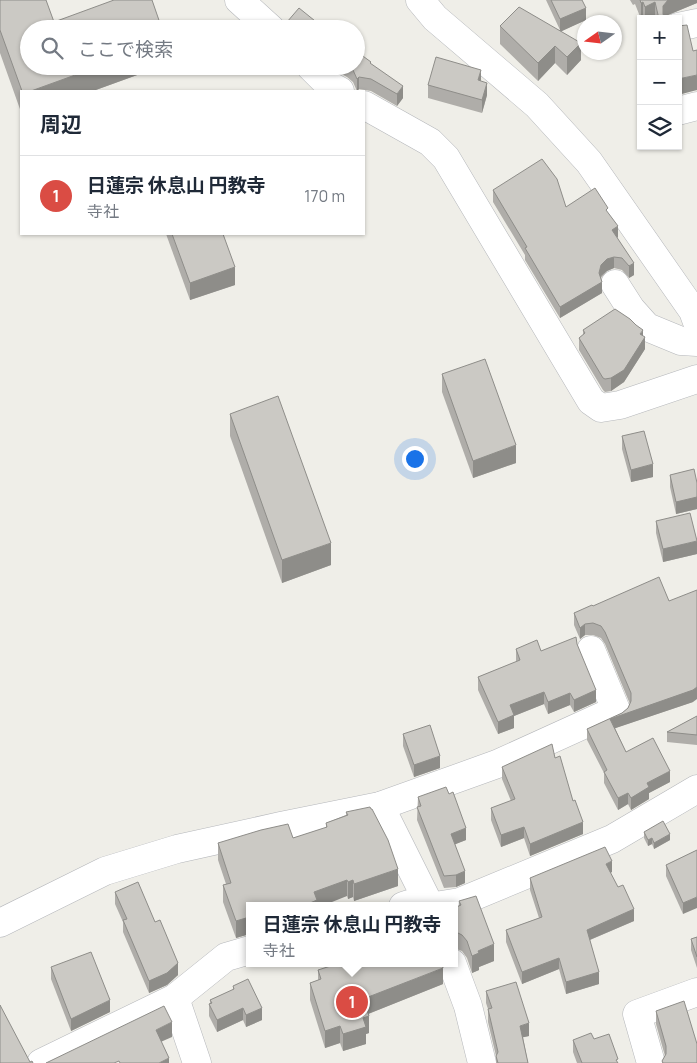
<!DOCTYPE html>
<html lang="ja">
<meta charset="utf-8">
<style>
:root{--surface:#fff;--page:#f6f6f7;--text:#1f2937;--muted:#747a83;--line:#e0e1e3;--accent:#da4c44}
body{margin:0;font-family:Manrope,"Noto Sans JP",sans-serif;background:var(--page);color:var(--text)}
.controls{position:absolute;right:15px;top:15px;display:grid;overflow:hidden;border-radius:0px;box-shadow:0 1px 4px #0004}
.controls button{width:45px;height:45px;display:grid;place-items:center;padding:0;border:0;border-bottom:1px solid var(--line);background:var(--surface);color:var(--text);font:25px sans-serif}
.compass{position:absolute;left:577px;top:15px;width:45px;height:45px;border-radius:50%;background:var(--surface);box-shadow:0 1px 4px #0004;rotate:256deg}
.you{position:absolute;left:414px;top:458px;width:18px;height:18px;margin:-12px;border:4px solid #fff;border-radius:50%;background:#1a73e8;box-shadow:0 0 0 8px #1a73e833}
.badge{display:grid;place-items:center;width:32px;height:32px;border-radius:50%;background:var(--accent);color:#fff;font-size:16px;font-weight:700}
.pin{position:absolute;translate:-50% -50%;border:2px solid #fff;box-shadow:0 1px 5px #0006}
.popup{position:absolute;left:246px;top:902px;width:212px;height:65px;box-sizing:border-box;display:grid;place-content:center;border-radius:0px;background:var(--surface);filter:drop-shadow(0 1px 4px #0005);font-size:16px;white-space:nowrap;color:var(--muted)}
.popup b{font-size:19px;color:var(--text)}
.popup::after{content:'';position:absolute;left:50%;top:100%;margin-left:-10px;border:10px solid transparent;border-top-color:var(--surface)}
.list{margin:0;padding:0;list-style:none}
h2{display:flex;justify-content:space-between;align-items:center;height:65px;margin:0;padding:0 20px;font-size:21px}
h2 small{font-size:16px;font-weight:400;color:var(--muted)}
.list li{display:grid;grid-template-columns:32px 1fr auto;gap:15px;align-items:center;box-sizing:border-box;height:80px;padding:0 20px;border-top:1px solid var(--line)}
.list b{display:block;font-size:19px;white-space:nowrap}
.list p{margin:0;font-size:16px;white-space:nowrap;color:var(--muted)}
.list em{font-size:16px;font-style:normal;color:var(--muted)}
.icon{flex:none;width:28px;height:28px;fill:none;stroke:currentColor;stroke-width:2;stroke-linecap:round;stroke-linejoin:round}
.map{position:relative;flex:none;width:697px;height:1063px;overflow:hidden}
.search{position:absolute;background:var(--surface);box-shadow:0 1px 4px #0004;left:20px;top:20px;width:345px;height:55px;display:flex;align-items:center;gap:12px;box-sizing:border-box;padding:0 18px;border-radius:28px;color:var(--muted);font-size:19px}
.panel{position:absolute;background:var(--surface);box-shadow:0 1px 4px #0004;left:20px;top:90px;width:345px;height:145px;border-radius:0px}
.map>svg:first-child{display:block}
</style>
<div class="map">
<svg width="697" height="1063" viewBox="0 0 697 1063">
<rect width="100%" height="100%" fill="#efeee8"/>
<g fill="none" stroke-linecap="round" stroke-linejoin="round">
<defs>
<g id="minor">
<path d="M239,0l32,29"/>
<path d="M420,0l15,18 102,87 52,57 104,149 4,11"/>
<path d="M678,27l19,-4"/>
<path d="M310,66l19,19 11,6"/>
<path d="M364,105l66,37 16,16 145,243 10,7 19,-3 77,-26"/>
<path d="M678,111l19,-5"/>
<path d="M615,284l16,25 16,18 34,14 16,1"/>
<path d="M380,806l50,100"/>
<path d="M403,906l6,-2 15,2"/>
<path d="M435,906l25,-4 152,-63 85,-50"/>
<path d="M0,923l105,-52 72,-22 104,-23 99,-20 117,-42 119,-54 -25,-60"/>
<path d="M452,963l16,43 14,57"/>
<path d="M175,998l22,65"/>
<path d="M41,1063l134,-65 51,-41 24,-7"/>
<path d="M651,1063l-14,-49 60,-22"/>
</g>
</defs>
<use href="#minor" stroke="#b5b7bb" stroke-width="29"/>
<use href="#minor" stroke="#fff" stroke-width="28"/>
</g>
<g fill="#afada9">
<path d="M0,0l162,66 -69,25h-72v21l-21,-59z"/>
<path d="M546,0h36l4,20 -25,11 20,29 -14,15 -12,-12 -17,18 -38,-37v-18l60,4z"/>
<path d="M630,0h67v3l-29,12 -3,4h-22v-1l-2,1 -6,-15 -2,1z"/>
<path d="M287,22l38,7h-38z"/>
<path d="M371,64l32,34 -6,8 -26,-15 -12,-2 -2,2 -4,-9 -6,-5 -9,-5 -6,-6h24z"/>
<path d="M481,81l6,14 -5,18 -54,-15v-13z"/>
<path d="M493,190l73,17 42,6 10,24 -1,1 17,37 -5,3 -7,-8 -8,-2 -7,3 -6,7 1,15 -42,25 -35,-58v-5l-32,-53z"/>
<path d="M166,234h57l12,51 -45,15z"/>
<path d="M583,330l60,6 2,13 -21,33 -13,9 -6,1 -2,-2 -24,-40v-12l4,-3z"/>
<path d="M442,374l74,89 -43,15 -31,-86z"/>
<path d="M230,414l101,151 -49,18 -52,-147z"/>
<path d="M622,436l31,41 -22,5 -9,-33z"/>
<path d="M670,475l27,8v26l-21,5 -6,-27z"/>
<path d="M656,521l41,33 -34,8 -7,-29z"/>
<path d="M593,606l100,96 -78,26 11,24 44,30 -21,11v6l-18,11 -3,-6 -10,6 -14,-27v-10l-17,-33v-11l35,-16 6,-5 2,-4 -25,-60 -4,-6 -8,-3h-8l-5,4 -6,-14v-12z"/>
<path d="M577,644l19,58 -22,10 -4,-7 -22,9 -4,-10 -30,12v12l-16,6 -20,-44v-13l38,-15v-13l25,2z"/>
<path d="M697,716v29l-30,-3v-10z"/>
<path d="M403,734l37,34 -26,9 -11,-31z"/>
<path d="M555,758l18,43 10,33 -53,22 -6,-18 -23,9 -10,-27v-12l20,-7 -9,-22v-12z"/>
<path d="M418,797l48,43 -11,4 10,39 -9,4 -12,1 -27,-68z"/>
<path d="M346,812l52,74 -44,15 -1,-4 -5,2 -1,-3 -97,10v29h-4l-10,3 -13,-36v-17l3,-1 -8,-24v-17l75,-5 33,-10v-5l20,-8z"/>
<path d="M644,832l26,8 -16,9 -2,-5 -4,2 -4,-8z"/>
<path d="M697,850l-14,64 -17,-38v-11z"/>
<path d="M612,872l-2,1 24,48 -44,19 9,44 -33,10 -7,-25 -37,15 -16,-42v-12l33,-12 -9,-28v-12z"/>
<path d="M115,892l63,83 -11,10 -18,8 -26,-61v-10l-8,-18z"/>
<path d="M459,901l35,60 -15,6v3l-7,3 -5,-15 -5,-7 -8,-3v-40l5,-2z"/>
<path d="M697,937v31l-6,-18v-11z"/>
<path d="M51,967l59,45 -39,19 -20,-52z"/>
<path d="M318,970l125,14 -75,30 1,19 -3,1v10l-23,7 -3,-8 -15,5 -15,-48v-17l8,-3z"/>
<path d="M233,986l29,34 -16,7 -3,-7 -26,12 -8,-16v-12l1,-1v-3l23,-10z"/>
<path d="M486,991l43,45 -6,1 5,26h-32v-7l-8,-34v-13l-2,-6z"/>
<path d="M656,1011l41,52h-35v-2l3,-5 -9,-32z"/>
<path d="M594,1039l24,24h-41l-4,-11v-12z"/>
</g>
<g fill="#8e8d89">
<path d="M668,0h29v3l-29,12 -3,4h-2v-13z"/>
<path d="M643,2v16l-2,1v-16z"/>
<path d="M655,2v16l-10,1v-12z"/>
<path d="M586,8v12l-26,12v-13z"/>
<path d="M581,43v17l-14,15v-18z"/>
<path d="M555,46v17l-17,18v-18z"/>
<path d="M100,66h62l-69,25h-62z"/>
<path d="M481,70v12l-3,-2z"/>
<path d="M697,75v15l-19,5v-16z"/>
<path d="M359,77v12l-2,2v-12z"/>
<path d="M487,83v12l-5,18v-13z"/>
<path d="M403,86v12l-6,8v-12z"/>
<path d="M618,226v11l-6,5v-12z"/>
<path d="M614,257v11l-7,3 -6,5 -1,7 2,-1v11l-42,25v-11l39,-34 2,-8 6,-6z"/>
<path d="M634,263v12l-5,3v-12z"/>
<path d="M235,267v18l-45,15v-17z"/>
<path d="M643,330v10l2,-3v12l-21,33 -13,9v-13z"/>
<path d="M516,445v18l-43,15v-17z"/>
<path d="M653,464v13l-22,5v-12z"/>
<path d="M697,497v12l-21,5v-12z"/>
<path d="M697,541v13l-34,8v-13z"/>
<path d="M331,543v22l-49,18v-23z"/>
<path d="M585,624v11l-5,4v-11z"/>
<path d="M697,687v12l-4,3 -83,28v-11z"/>
<path d="M596,690v12l-22,10v-12z"/>
<path d="M544,692v12l-30,12v12l-16,6v-12l12,-17z"/>
<path d="M570,693v12l-22,9v-12z"/>
<path d="M440,756v12l-26,9v-12z"/>
<path d="M670,771v11l-21,11v6l-18,11v-12l16,-15z"/>
<path d="M628,793v11l-10,6v-12z"/>
<path d="M583,822v12l-53,22v-12z"/>
<path d="M524,827v11l-23,9v-12z"/>
<path d="M466,828v12l-15,6v-12z"/>
<path d="M670,834v6l-16,9v-6z"/>
<path d="M652,838v6l-4,2v-6z"/>
<path d="M612,861v11l-6,3v-11z"/>
<path d="M398,869v17l-44,15v-17z"/>
<path d="M465,871v12l-9,4v-12z"/>
<path d="M347,880v16l-25,10h-19l11,-14z"/>
<path d="M353,880v17l-5,2v-17z"/>
<path d="M697,897v11l-14,6v-11z"/>
<path d="M634,909v12l-47,20v-11z"/>
<path d="M246,918v17l-10,3v-17z"/>
<path d="M494,944v17l-15,6v3l-7,3v-17l6,-5z"/>
<path d="M559,958v11l-37,15v-12z"/>
<path d="M178,963v12l-11,10 -18,8v-12z"/>
<path d="M443,968v16l-80,32v-17z"/>
<path d="M599,972v12l-33,10v-12z"/>
<path d="M110,1000v12l-39,19v-12z"/>
<path d="M243,1008v12l-26,12v-12z"/>
<path d="M262,1008v12l-16,7v-12z"/>
<path d="M369,1016v17l-3,1v10l-23,7v-17l20,-16z"/>
<path d="M172,1022v15l-16,7v-14z"/>
<path d="M529,1023v13l-9,2v-12z"/>
<path d="M340,1026v17l-15,5v-17z"/>
<path d="M169,1058v5h-10z"/>
</g>
<g fill="#cbc9c4" stroke="#8e8d89">
<path d="M0,0h46l8,22 60,-22h38l10,29h-133v37h71l-69,25h-9l-22,-61z"/>
<path d="M551,0h31l4,8 -26,11z"/>
<path d="M640,0h28l-5,6v8l2,5h-6l-4,-17 -10,5 -2,-5 -2,1z"/>
<path d="M519,7l62,36 -14,14 -12,-11 -17,17 -38,-37z"/>
<path d="M299,8l26,21h-30l-8,-7z"/>
<path d="M687,25l6,26 4,-1v25l-19,4v-53z"/>
<path d="M356,51l15,11 -1,1 33,23 -6,8 -26,-15 -12,-2 -2,2 -4,-9 -4,-4h7z"/>
<path d="M436,57l45,13 -3,10 9,3 -5,17 -54,-15z"/>
<path d="M542,159l15,20 9,28 29,-19 13,20 -2,2 12,16 -6,4 22,33 -5,3 -7,-8 -8,-1 -7,2 -6,6 -2,8 3,9 -42,25 -35,-59 2,-1 -34,-57z"/>
<path d="M172,234h51l12,33 -45,16z"/>
<path d="M615,309l15,10 6,6 7,5 -3,4 5,3 -21,33 -13,8 -6,1 -2,-1 -24,-40 6,-5 -2,-3z"/>
<path d="M485,359l31,86 -43,16 -31,-87z"/>
<path d="M278,396l53,147 -49,17 -52,-146z"/>
<path d="M644,431l9,33 -22,6 -9,-34z"/>
<path d="M694,469l3,14v14l-21,5 -6,-27z"/>
<path d="M690,513l7,28 -34,8 -7,-28z"/>
<path d="M659,577l10,24 28,-11v97l-4,3 -83,29 16,33 27,-14 17,33 -23,12 2,4 -18,11 -3,-5 -10,5 -14,-26 3,-2 -20,-41 35,-16 6,-5 3,-7v-8l-26,-61 -4,-6 -8,-3 -8,1 -5,4 -6,-15 18,-8 1,1z"/>
<path d="M576,637l1,7 19,46 -22,10 -4,-7 -22,9 -4,-10 -34,13 4,10 -16,7 -20,-45 42,-17 -4,-11 21,-9 4,11z"/>
<path d="M697,716v19l-30,-3z"/>
<path d="M430,725l10,31 -26,9 -11,-31z"/>
<path d="M552,744l3,14 5,-2 13,45 2,-1 8,22 -53,22 -6,-17 -23,8 -10,-27 24,-9 -13,-32z"/>
<path d="M446,787l3,7 4,-2 13,36 -15,6 14,37 -9,4 -12,1 -27,-69 4,-1 -3,-9z"/>
<path d="M370,807l1,2h1l16,31 10,29 -44,15 -1,-4 -5,2 -1,-2 -33,12 3,8 -14,6h-53v12h-4l-10,3 -13,-36 8,-2 -13,-40 43,-13 27,-6 5,14 34,-11 -1,-4 22,-8 -2,-3z"/>
<path d="M663,821l7,13 -16,9 -2,-5 -4,2 -4,-8z"/>
<path d="M605,847l7,14 -6,3 12,23 5,-2 11,24 -47,21 12,42 -33,10 -7,-24 -37,14 -16,-42 36,-13 -12,-39z"/>
<path d="M697,850v47l-14,6 -17,-38z"/>
<path d="M138,882l17,40 5,-2 18,43 -11,10 -18,8 -26,-61 4,-1 -12,-27z"/>
<path d="M476,896l18,48 -16,7 1,2 -7,3 -5,-15 -5,-6 -8,-4v-23l7,-3 -2,-4z"/>
<path d="M697,937v20l-6,-18z"/>
<path d="M91,952l19,48 -39,19 -20,-52z"/>
<path d="M340,963h102l1,5 -80,31 6,17 -6,2 3,9 -23,7 -3,-8 -15,5 -15,-48 11,-4 -3,-9z"/>
<path d="M248,979l14,29 -16,7 -3,-7 -26,12 -8,-16 3,-1 -2,-3 24,-11 -1,-3z"/>
<path d="M516,982l13,41 -9,3 8,37h-30l-2,-7 2,-4 -10,-43 4,-1 -6,-17z"/>
<path d="M684,1001l13,43v19h-34l-1,-2 4,-7v-8l-10,-35z"/>
<path d="M0,1005l30,57 2,-1 1,2h-33z"/>
<path d="M164,1006l8,16 -16,8 13,28 -10,5h-39l-1,-2 -5,2h-68z"/>
<path d="M591,1033l3,6 15,-5 9,25 -2,1 2,3h-36l-9,-23z"/>
</g>
</svg>
<div class="controls">
<button>+</button>
<button>−</button>
<button><svg class="icon" aria-label="layers" viewBox="0 0 24 24"><path d="M12 4l9 5-9 5-9-5zM3 14l9 5 9-5"/></svg></button>
</div>
<svg class="compass" viewBox="-18 -18 36 36"><path d="M0-13l5 13h-10z" fill="#e53935"/><path d="M0 13l5-13h-10z" fill="#747a83"/></svg>
<div class="you"></div>
<div class="pin badge" style="left:352px;top:1002px">1</div>
<div class="popup"><b>日蓮宗 休息山 円教寺</b>寺社</div>
<div class="search"><svg class="icon" aria-label="search" viewBox="0 0 24 24"><circle cx="10" cy="10" r="6"/><path d="M15 15l6 6"/></svg>ここで検索</div>
<section class="panel">
<h2>周辺<small></small></h2>
<ul class="list">
<li><span class="badge">1</span><div><b>日蓮宗 休息山 円教寺</b><p>寺社</p></div><em>170 m</em></li>
</ul>
</section>
</div>
